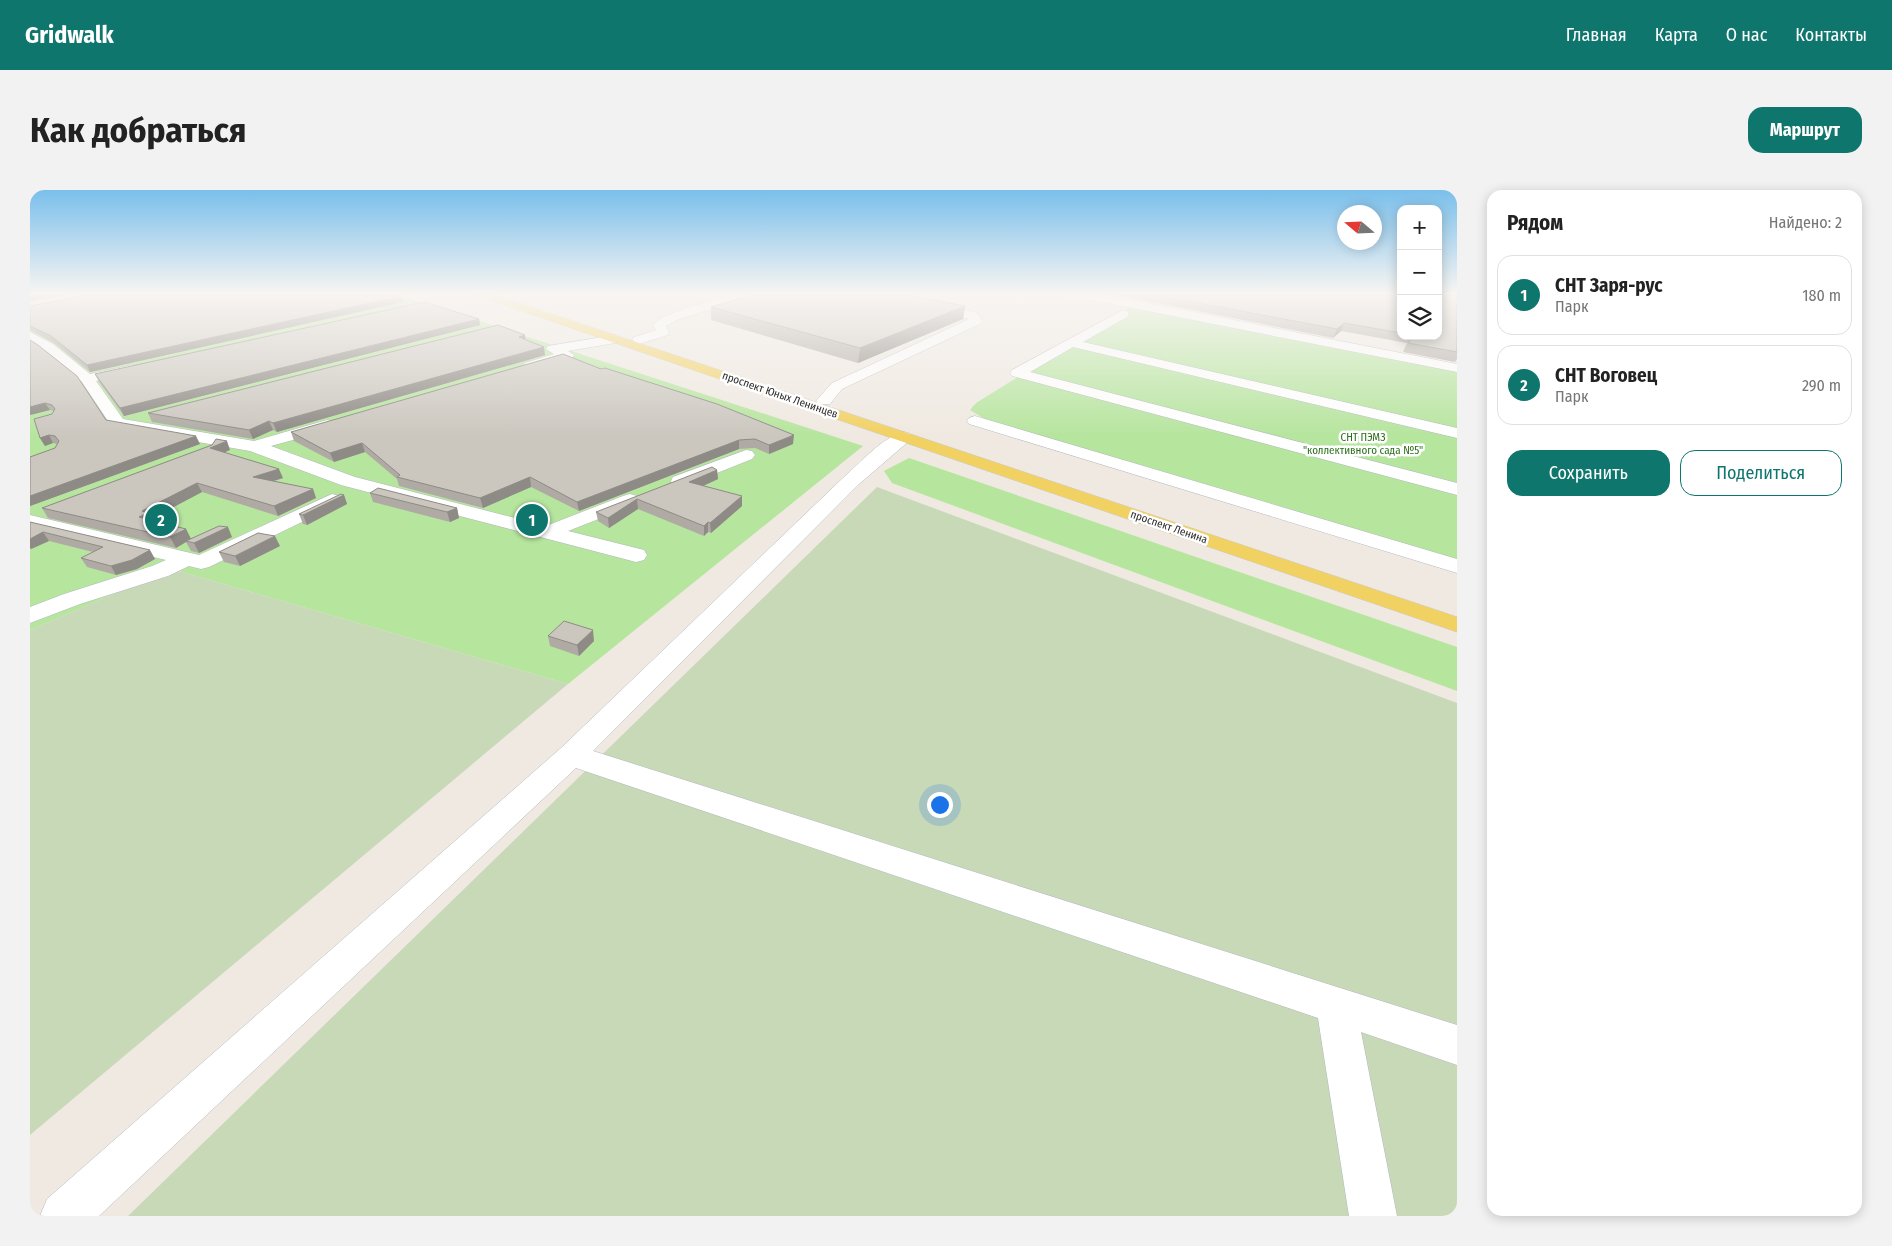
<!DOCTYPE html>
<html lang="ru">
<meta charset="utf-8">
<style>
:root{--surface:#fff;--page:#f2f2f2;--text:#222;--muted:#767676;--line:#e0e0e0;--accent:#0f766e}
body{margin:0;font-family:"Fira Sans Condensed",sans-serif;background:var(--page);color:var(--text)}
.controls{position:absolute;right:15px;top:15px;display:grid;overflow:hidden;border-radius:10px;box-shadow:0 2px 12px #0003}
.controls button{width:45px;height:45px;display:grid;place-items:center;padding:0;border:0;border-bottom:1px solid var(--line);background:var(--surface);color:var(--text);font:25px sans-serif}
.compass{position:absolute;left:1307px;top:15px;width:45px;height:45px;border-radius:50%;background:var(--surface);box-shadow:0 2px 12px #0003;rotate:289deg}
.you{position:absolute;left:909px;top:614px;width:18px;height:18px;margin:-12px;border:4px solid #fff;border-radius:50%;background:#1a73e8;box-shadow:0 0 0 8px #1a73e833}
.badge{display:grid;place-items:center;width:32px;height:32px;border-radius:50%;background:var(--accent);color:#fff;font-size:16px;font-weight:700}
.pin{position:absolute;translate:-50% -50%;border:2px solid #fff;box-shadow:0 1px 5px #0006}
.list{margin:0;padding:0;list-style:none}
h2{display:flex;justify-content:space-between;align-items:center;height:65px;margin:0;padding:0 20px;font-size:21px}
h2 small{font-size:16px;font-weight:400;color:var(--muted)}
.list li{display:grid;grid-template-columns:32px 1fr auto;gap:15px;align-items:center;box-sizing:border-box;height:80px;margin:0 10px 10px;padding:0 10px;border:1px solid var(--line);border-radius:15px}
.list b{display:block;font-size:19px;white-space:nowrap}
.list p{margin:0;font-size:16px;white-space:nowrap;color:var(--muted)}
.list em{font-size:16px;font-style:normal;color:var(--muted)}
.actions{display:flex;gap:10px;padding:15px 20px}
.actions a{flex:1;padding:11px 0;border:1px solid var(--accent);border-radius:15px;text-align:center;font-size:18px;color:var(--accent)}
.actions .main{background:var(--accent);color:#fff}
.icon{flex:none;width:28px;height:28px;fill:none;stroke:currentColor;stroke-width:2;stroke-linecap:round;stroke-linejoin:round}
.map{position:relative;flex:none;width:1427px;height:1026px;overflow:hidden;border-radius:15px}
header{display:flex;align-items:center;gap:30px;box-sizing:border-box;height:70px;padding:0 25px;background:var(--accent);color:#fff}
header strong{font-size:24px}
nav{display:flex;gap:28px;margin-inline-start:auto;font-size:18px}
.intro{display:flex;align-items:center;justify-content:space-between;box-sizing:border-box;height:120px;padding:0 30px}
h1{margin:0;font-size:35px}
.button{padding:12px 22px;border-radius:15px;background:var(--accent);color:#fff;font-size:18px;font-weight:700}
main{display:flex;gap:30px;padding:0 30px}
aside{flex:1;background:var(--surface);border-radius:15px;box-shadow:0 2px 12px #0003}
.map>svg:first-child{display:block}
</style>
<header>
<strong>Gridwalk</strong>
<nav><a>Главная</a><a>Карта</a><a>О нас</a><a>Контакты</a></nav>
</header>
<div class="intro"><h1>Как добраться</h1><a class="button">Маршрут</a></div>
<main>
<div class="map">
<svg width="1427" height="1026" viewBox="0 0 1427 1026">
<rect width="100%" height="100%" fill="#efe9e1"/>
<path fill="#e3e1e8" d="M573,103h70l-30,9z"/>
<g fill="#b6e59e">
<path d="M363,103l470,153 -295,238 -396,-115 -142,61v-319z"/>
<path d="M1102,116l325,64v196l-469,-145 -18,-11 6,-7z"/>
<path d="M879,268l548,189v44l-565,-208 -8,-12z"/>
</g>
<g fill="#c8d9b8">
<path d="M847,297l580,216v513h-1329z"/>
<path d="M142,379l396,115 -538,451v-505z"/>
</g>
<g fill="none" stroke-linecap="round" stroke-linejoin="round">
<defs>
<g id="minor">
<path d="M710,103h17l-2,2 -78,25 -11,6 3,6 -1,3 -29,9 -7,-4 2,-3 22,-7 -3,-5c11,-14 68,-26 87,-32z"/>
<path d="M835,103h19l90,19 4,1 4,8 -2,3 -138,65 -12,15h-12l-2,-3 16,-18 137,-64 -103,-24z"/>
<path d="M1027,103h27l33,4 340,67v8l-340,-67 -54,-9z"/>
<path d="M1093,120l4,1 2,3 -2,3 -44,25 374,86v10l-384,-91 -43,25 427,111v12l-445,-119 -2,-3 2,-3z"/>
<path d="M0,142l23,12 37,30 42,-9 5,1 2,3 -2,3 -41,9 27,38 131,22 73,-21 6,1 2,4 -2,4 -62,17 84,31 191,49 77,-30 7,-2 7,2 3,4 -3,4 -69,27 76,19 3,5 -3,5 -8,2 -295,-77 -91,-34 -138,-24 -30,-45 -39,-32 -13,-8z"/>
<path d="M586,145l7,4 -2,3 -53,9 6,4 -2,3 -42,12 -5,-1 -2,-3 2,-3 29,-9 -8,-5 2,-3z"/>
<path d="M945,226l482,143v14l-488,-149 -2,-3 2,-3z"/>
<path d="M873,242l6,1 3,4 -3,4 -51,44 -265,266 864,274v40l-96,-33 36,184h-48l-31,-198 -742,-250 -477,448h-59l7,-17 514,-451 283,-271c16,-14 39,-40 59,-45z"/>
<path d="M716,260l6,1 3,4 -3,4 -65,26 -7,2 -7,-2 -2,-4 2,-4z"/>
<path d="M302,304l7,2 3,4 -3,4 -130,63 -8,2 -12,-3 -21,10 -88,28 -50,19v-16l34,-13 88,-28 14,-6 -136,-33v-12l169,40z"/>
</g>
<path id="major" d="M443,103h16l968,324v15l-982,-337z"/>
</defs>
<use href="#minor" stroke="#b4b7c1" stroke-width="1"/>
<use href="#major" stroke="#c9c9c9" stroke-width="1"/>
<use href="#minor" fill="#fff" fill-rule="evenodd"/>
<use href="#major" fill="#f2d163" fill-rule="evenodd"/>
</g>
<g fill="#afaba4">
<path d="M69,103h302l2,9 -313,70 -36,-29 -24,-13v-24z"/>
<path d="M1065,103h306v43h37l19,-43v66l-2,3 -52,-10 4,-9 -66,-12 -8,7 -216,-43z"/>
<path d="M935,116l-2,13 -105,44 -147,-43v-13z"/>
<path d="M449,129l1,6 -356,91 -25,-34 -4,-8z"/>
<path d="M0,150l76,80 94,24 -170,62v-49l25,-9 2,-4 -4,-1 -8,3 -5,-8 14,-27 -4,-1 -20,5z"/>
<path d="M496,150l19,15 -268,77 -4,-2 -20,9 -101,-17 -4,-9z"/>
<path d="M533,164l230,90 -24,10 -14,-6 -16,1 -160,62 -48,-24 -48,21 -84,-22 -2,-7 -32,-27 -31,10 -40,-21 -3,-9z"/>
<path d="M200,260l-6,2 59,26 -9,3 39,8 3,9 -38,18 -76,-24 -51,27 1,2 34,8 5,10 41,-2 -33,16 -8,-2 -5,-9 -10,6 -128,-30 -6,-10z"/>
<path d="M687,280l1,9 -15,7 39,20 -31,27 -3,-1 -4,4 -66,-27 -29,19 -11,-7 -2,-9z"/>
<path d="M340,303l87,15 2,10 -9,4 -77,-20z"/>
<path d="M314,305l3,9 -40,21 -4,-1 -4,-10z"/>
<path d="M0,332l125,37 -18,10 -21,6 -29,-8 -6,-9 12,-6 -44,-11 -18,8h-1z"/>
<path d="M250,356l-40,20 -16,-4 -5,-10z"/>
<path d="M518,446l46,5 -15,15 -29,-10z"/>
</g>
<g fill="#8e8b86">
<path d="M12,103h18l2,3 -32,5v-6z"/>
<path d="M362,103h9l2,9 -313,70 -3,-7z"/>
<path d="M935,116l-2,13 -105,44 2,-15z"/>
<path d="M449,129l1,6 -356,91 -4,-8z"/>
<path d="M1314,133l-3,8 -8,7 4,-9z"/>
<path d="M495,145l1,8 -7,-6z"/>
<path d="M514,157l1,8 -268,77 -4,-9z"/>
<path d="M15,213l5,7 -20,5v-8z"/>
<path d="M239,231l4,9 -20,9 -4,-9z"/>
<path d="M19,245l4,8 -8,3 -5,-8z"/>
<path d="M764,245l-1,9 -24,10v-9z"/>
<path d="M166,246l4,8 -170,62v-10z"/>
<path d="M709,250v9l-160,62 -2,-9z"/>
<path d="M197,251l3,9 -16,7 -4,-9z"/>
<path d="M332,253l3,9 -31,10 -4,-9z"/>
<path d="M249,279l4,9 -26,8 -4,-9z"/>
<path d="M687,280l1,9 -28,13 -1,-10z"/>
<path d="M500,287l1,10 -48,21 -3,-10z"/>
<path d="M167,293l5,9 -51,27 2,3 -14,-5 3,-6z"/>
<path d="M283,299l3,9 -38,18 -4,-10z"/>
<path d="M314,305l3,9 -40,21 -4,-10z"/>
<path d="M712,306v10l-31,27 -1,-10z"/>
<path d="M607,309l1,10 -29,19 -1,-10z"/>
<path d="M427,318l2,10 -9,4 -3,-10z"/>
<path d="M678,332v10l-4,4v-10z"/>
<path d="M198,337l4,10 -33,16 -5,-10z"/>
<path d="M156,339l5,10 -15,9 -6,-11z"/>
<path d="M13,342l6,9 -18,8 -1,-2v-8z"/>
<path d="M245,346l5,10 -40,20 -5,-10z"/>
<path d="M120,360l5,9 -18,10 -21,6 -5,-9z"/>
<path d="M563,440l1,11 -15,15 -2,-11z"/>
</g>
<g fill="#cbc7bf" stroke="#8e8b86">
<path d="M0,103h12l-12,2z"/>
<path d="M69,103h293h-1l11,3 -315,69 -36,-29 -21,-10v-20z"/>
<path d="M728,103h141l66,13 -105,42 -149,-41z"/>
<path d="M1115,103h256v40l-57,-10 -7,6z"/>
<path d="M1408,103h19v59l-49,-9 6,-7h24z"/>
<path d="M394,112l55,17 -359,89 -25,-34z"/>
<path d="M468,135l27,10 -6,2 25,10 -271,76 -4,-2 -20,9 -101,-17z"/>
<path d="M0,150l8,5 39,31 29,44 90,16 -166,60v-39l25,-9 4,-7 -4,-5 -6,-1 -9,3 -6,-19 18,-5 3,-5 -3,-4 -7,-2 -15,4z"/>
<path d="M533,164l38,15 4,-1 112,36 77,31 -25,10 -14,-6 -16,1 -162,62 -47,-25 -50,21 -83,-21 3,-2 -38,-32 -32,10 -39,-21z"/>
<path d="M186,249l11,2 -17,7 69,21 -26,8 60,12 -39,17 -77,-23 -55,28 6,2 -9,4 47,12 -16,8 -128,-29 170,-63z"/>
<path d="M682,277l5,3 -28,12 53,14 -32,27 -2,-1 -4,4 -67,-27 -29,19 -12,-6z"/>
<path d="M348,298l79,20 -10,4 -77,-19z"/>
<path d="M311,304l3,1 -41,20 -4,-1z"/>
<path d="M0,332l120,28 -18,10 -21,6 -30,-8 22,-11 -60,-15 -13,7z"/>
<path d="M189,336l9,1 -34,16 -8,-2z"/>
<path d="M228,343l17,3 -40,20 -16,-4z"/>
<path d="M534,431l29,9 -16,15 -29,-9z"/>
</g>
<linearGradient id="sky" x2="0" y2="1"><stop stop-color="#7abfeb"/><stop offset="0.42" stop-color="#f8f5f2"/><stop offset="1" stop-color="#f8f5f2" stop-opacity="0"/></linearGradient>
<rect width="1427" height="246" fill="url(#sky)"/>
<g text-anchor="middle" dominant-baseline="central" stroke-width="5" stroke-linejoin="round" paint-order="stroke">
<g font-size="11" fill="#2e2e2e" stroke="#fff">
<text transform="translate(750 205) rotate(19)">проспект Юных Ленинцев</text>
<text transform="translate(1139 337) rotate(19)">проспект Ленина</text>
</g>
<g font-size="11" fill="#2c6e1b" stroke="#fff">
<text x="1333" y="247">СНТ ПЭМЗ<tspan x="1333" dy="13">"коллективного сада №5"</tspan></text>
</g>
</g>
</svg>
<div class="controls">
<button>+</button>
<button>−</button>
<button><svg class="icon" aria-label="layers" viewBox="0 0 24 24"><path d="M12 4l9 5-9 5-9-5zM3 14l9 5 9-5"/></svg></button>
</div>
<svg class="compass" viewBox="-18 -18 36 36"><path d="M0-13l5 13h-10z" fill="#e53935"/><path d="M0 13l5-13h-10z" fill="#767676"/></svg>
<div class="you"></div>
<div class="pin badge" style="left:502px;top:330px">1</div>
<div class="pin badge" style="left:131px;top:330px">2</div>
</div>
<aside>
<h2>Рядом<small>Найдено: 2</small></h2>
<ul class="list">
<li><span class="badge">1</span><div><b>СНТ Заря-рус</b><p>Парк</p></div><em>180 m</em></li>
<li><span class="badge">2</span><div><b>СНТ Воговец</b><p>Парк</p></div><em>290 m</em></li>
</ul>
<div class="actions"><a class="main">Сохранить</a><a>Поделиться</a></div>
</aside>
</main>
